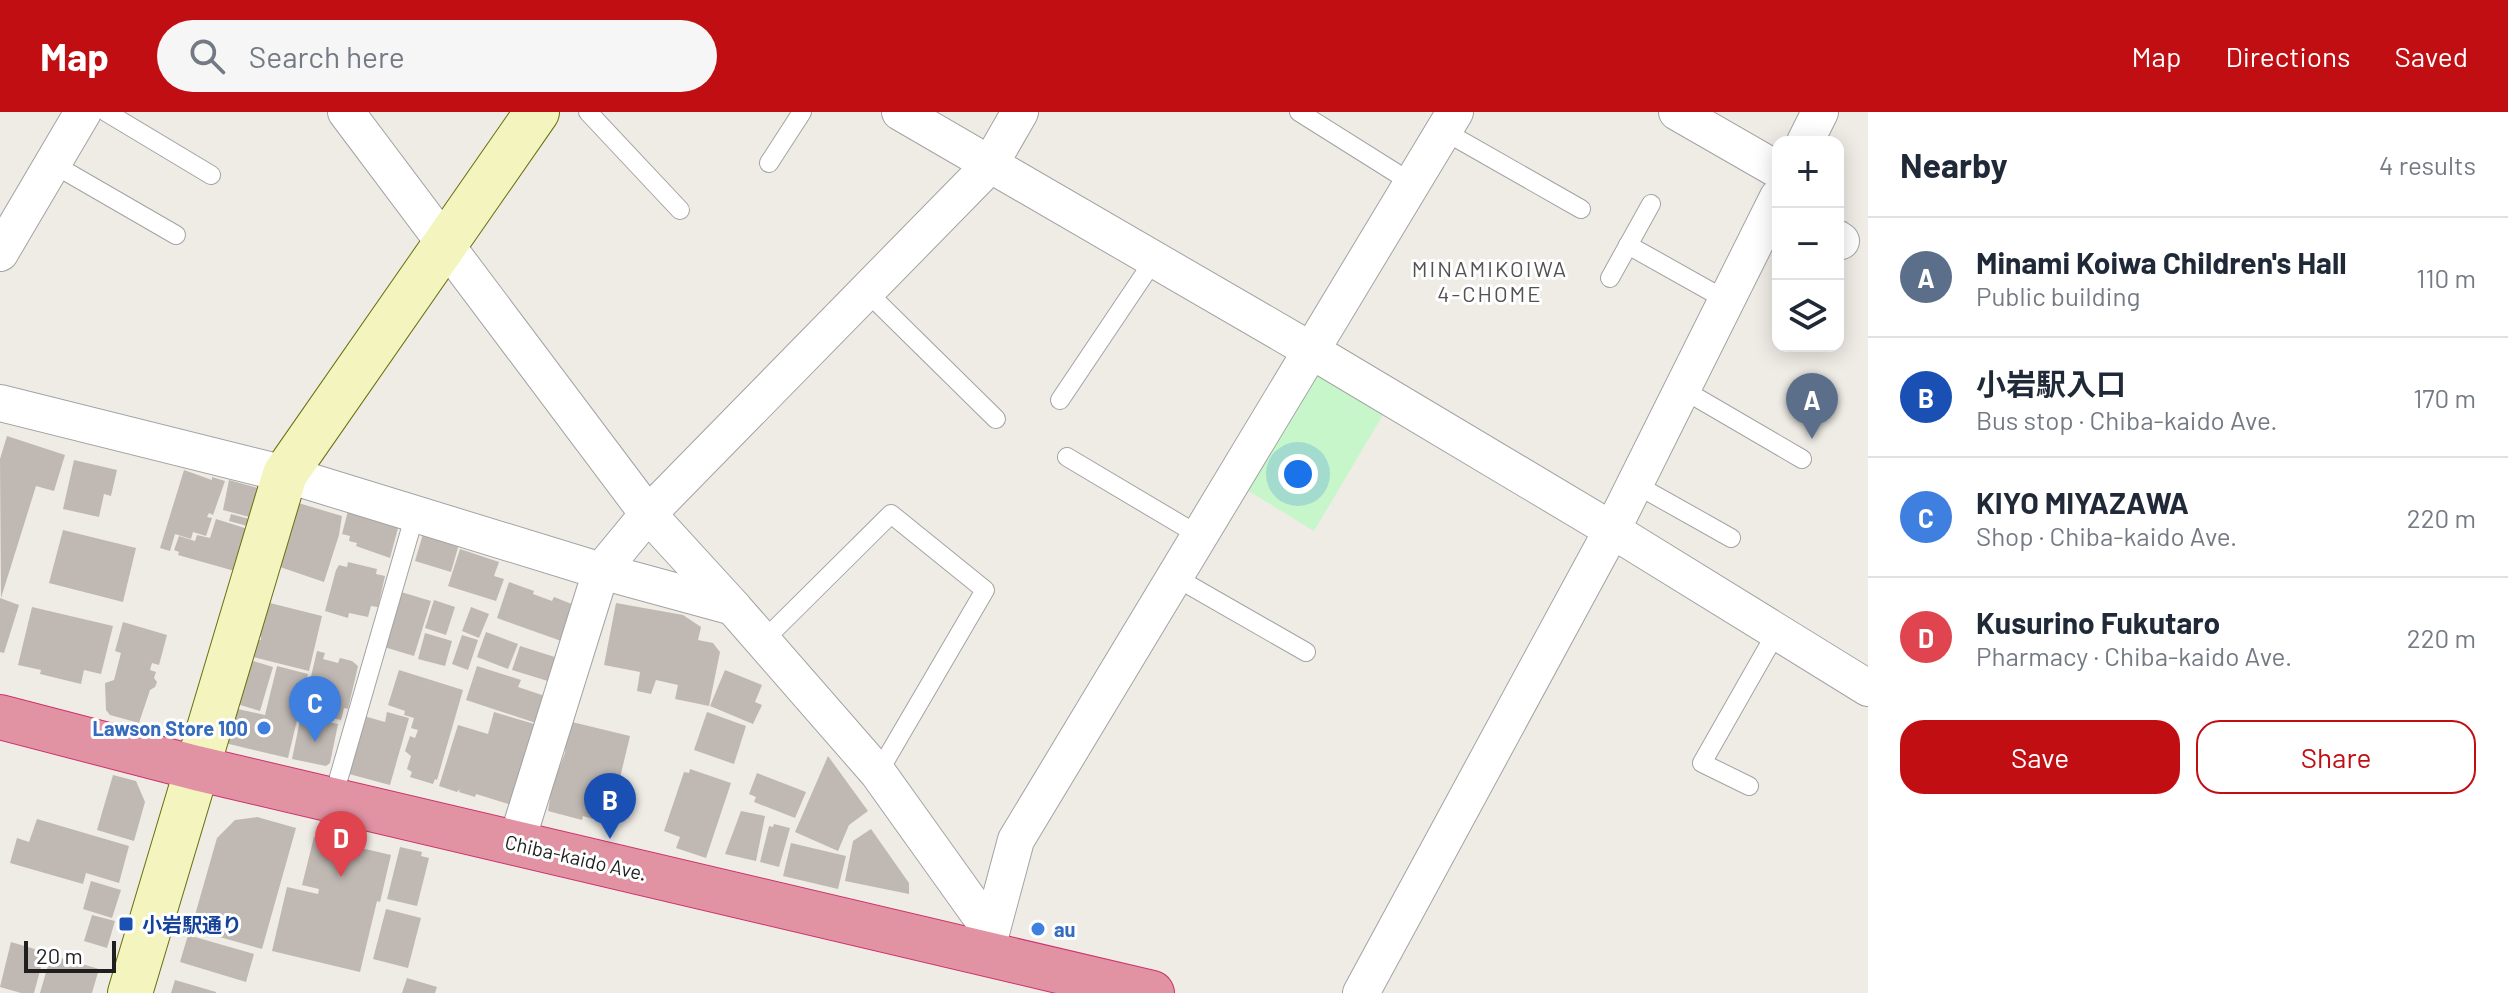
<!DOCTYPE html>
<meta charset="utf-8">
<style>
:root{--surface:#fff;--page:#f6f6f7;--text:#1f2937;--muted:#747a83;--line:#e0e1e3;--accent:#c10e13}
body{margin:0;font-family:Barlow,"Noto Sans JP",sans-serif;background:var(--page);color:var(--text)}
.controls{position:absolute;right:24px;top:24px;display:grid;overflow:hidden;border-radius:16px;box-shadow:0 4px 20px #0003}
.controls button{width:72px;height:72px;display:grid;place-items:center;padding:0;border:0;border-bottom:2px solid var(--line);background:var(--surface);color:var(--text);font:40px sans-serif}
.scale{position:absolute;left:24px;bottom:20px;width:92px;box-sizing:border-box;padding-left:8px;border:4px solid #1f1f1f;border-top:0;font-size:22px;line-height:28px;white-space:nowrap;color:#1f1f1f;-webkit-text-stroke:6px #fff;paint-order:stroke}
.you{position:absolute;left:1298px;top:362px;width:28px;height:28px;margin:-20px;border:6px solid #fff;border-radius:50%;background:#1a73e8;box-shadow:0 0 0 12px #1a73e833}
.badge{display:grid;place-items:center;width:52px;height:52px;border-radius:50%;background:var(--accent);color:#fff;font-size:26px;font-weight:700}
.pin{position:absolute;translate:-50% -66px;filter:drop-shadow(0 2px 4px #0008)}
.pin::after{content:'';position:absolute;top:42px;width:28px;height:24px;background:inherit;clip-path:polygon(0 0,100% 0,50% 100%)}
.list{margin:0;padding:0;list-style:none}
h2{display:flex;justify-content:space-between;align-items:center;height:104px;margin:0;padding:0 32px;font-size:34px}
h2 small{font-size:26px;font-weight:400;color:var(--muted)}
.list li{display:grid;grid-template-columns:52px 1fr auto;gap:24px;align-items:center;box-sizing:border-box;height:120px;padding:0 32px;border-top:2px solid var(--line)}
.list b{display:block;font-size:30px;white-space:nowrap}
.list p{margin:0;font-size:26px;white-space:nowrap;color:var(--muted)}
.list em{font-size:26px;font-style:normal;color:var(--muted)}
.actions{display:flex;gap:16px;padding:24px 32px}
.actions a{flex:1;padding:18px 0;border:2px solid var(--accent);border-radius:24px;text-align:center;font-size:28px;color:var(--accent)}
.actions .main{background:var(--accent);color:#fff}
.icon{flex:none;width:44px;height:44px;fill:none;stroke:currentColor;stroke-width:2;stroke-linecap:round;stroke-linejoin:round}
.map{position:relative;flex:none;width:1868px;height:881px;overflow:hidden}
header{display:flex;align-items:center;gap:48px;box-sizing:border-box;height:112px;padding:0 40px;background:var(--accent);color:#fff}
header strong{font-size:38px}
nav{display:flex;gap:44px;margin-inline-start:auto;font-size:28px}
.search{width:560px;height:72px;background:var(--page);display:flex;align-items:center;gap:20px;box-sizing:border-box;padding:0 28px;border-radius:44px;color:var(--muted);font-size:30px}
main{display:flex}
aside{flex:1;background:var(--surface)}
.map>svg:first-child{display:block}
</style>
<header>
<strong>Map</strong>
<div class="search"><svg class="icon" aria-label="search" viewBox="0 0 24 24"><circle cx="10" cy="10" r="6"/><path d="M15 15l6 6"/></svg>Search here</div>
<nav><a>Map</a><a>Directions</a><a>Saved</a></nav>
</header>
<main>
<div class="map">
<svg width="1868" height="881" viewBox="0 0 1868 881">
<rect width="100%" height="100%" fill="#efece6"/>
<path fill="#c6f6c9" d="M1315,253l72,43 -73,123 -72,-44z"/>
<g fill="#c0b8b3">
<path d="M7,324l58,19 -11,36 -18,-5 -35,112 -1,-139z"/>
<path d="M74,348l43,10 -6,26 -7,-2 -5,23 -36,-8z"/>
<path d="M184,358l28,10v-3l13,4 -12,34 -4,-2 -2,4 5,1 -6,18 -13,-4 -2,7 -16,-5 -5,17 -10,-3z"/>
<path d="M229,368l32,9 -8,29 -30,-8z"/>
<path d="M295,390l47,14 -3,19 -15,47 -44,-15z"/>
<path d="M348,399l46,11 -1,4 5,2 -8,30 -34,-12 1,-3 -8,-2 1,-5 -8,-2z"/>
<path d="M231,402l22,6 -2,7 -22,-6z"/>
<path d="M216,407l35,11 -13,42 -60,-17 1,-3 -5,-2 5,-14 16,5 2,-6 13,3z"/>
<path d="M63,418l73,18 -13,54 -74,-19z"/>
<path d="M423,422l36,10 -8,28 -36,-11z"/>
<path d="M460,437l39,13 -5,14 10,3 -8,22 -48,-15z"/>
<path d="M348,450l29,7 -1,5 9,2 -7,31 -7,-1 -3,11 -19,-4 -1,5 -23,-7 11,-41 3,-5 8,2z"/>
<path d="M509,470l25,9 -1,3 19,7 2,-4 23,9 -13,36 -67,-24z"/>
<path d="M401,480l30,9 -17,55 -30,-9z"/>
<path d="M0,486l19,7 -15,48 -4,-1z"/>
<path d="M434,488l21,7 -9,28 -21,-7z"/>
<path d="M270,491l52,13 -13,55 -56,-14 1,-18 7,1v-3l-5,-1 8,-32 6,1z"/>
<path d="M616,491l67,12 18,12 -3,13 15,3 7,9 -11,54 -34,-7 3,-14 -22,-5 -5,14 -14,-3 3,-19 -36,-7z"/>
<path d="M32,495l81,19 -12,48 -17,-4 -3,14 -41,-10 1,-4 -23,-5z"/>
<path d="M471,495l18,7 -10,24 -17,-7z"/>
<path d="M123,510l44,13 -8,30 -7,-2 -2,7 6,2 -2,6 3,4 -2,5 -5,3 -11,33 -29,-8 -4,-5 -1,-27 9,-3 7,-27 -6,-2z"/>
<path d="M486,520l32,12 -10,25 -31,-12z"/>
<path d="M425,521l27,8 -7,25 -27,-7z"/>
<path d="M462,523l16,5 -10,30 -16,-6z"/>
<path d="M520,534l38,12 -7,24 -39,-12z"/>
<path d="M317,539l8,2 -2,6 15,4 2,-5 12,3 6,5 -10,43 -4,-1 -3,12 -22,-5 1,-4 -16,-5z"/>
<path d="M250,548l23,7 -13,44 -23,-7z"/>
<path d="M277,554l31,8 -20,84 -63,-15 8,-35 32,7z"/>
<path d="M477,554l44,14 -3,7 33,11 -9,27 -76,-25z"/>
<path d="M399,558l64,20 -26,90 -2,-1 -2,5 -23,-7 2,-5 -5,-3 4,-13 -6,-5 5,-15 5,2 3,-8 -7,-2 3,-10 -10,-3 1,-4 -17,-6z"/>
<path d="M725,558l37,15 -7,17 7,3 -9,19 -43,-18z"/>
<path d="M387,600l22,6 -19,67 -41,-11 15,-58 21,6z"/>
<path d="M494,600l47,14 -29,79 -36,-11 -1,3 -16,-5 1,-3 -3,3 -18,-6 19,-61 30,9z"/>
<path d="M707,600l39,14 -12,38 -40,-14z"/>
<path d="M301,604l37,8 -8,39 -4,3 -34,-7z"/>
<path d="M572,610l58,14 -17,71 -2,1 -14,-5 -4,16 -10,-3 -1,4 -34,-9 4,-25 13,-33 1,-13z"/>
<path d="M828,644l40,55 -19,14 -11,26 -43,-19z"/>
<path d="M690,657l41,14 -25,75 -30,-10 4,-11 -16,-6 20,-59 5,1z"/>
<path d="M757,661l49,19 -11,26 -41,-16 2,-5 -7,-3z"/>
<path d="M113,663l23,6 9,21 -11,39 -37,-11z"/>
<path d="M741,699l24,5 -9,45 -31,-7z"/>
<path d="M257,705l39,11 -34,121 -71,-20 26,-91 18,-18z"/>
<path d="M37,707l92,27 -10,37 -33,-10 -3,11 -73,-21 7,-25 12,4z"/>
<path d="M774,712l16,4 -11,39 -19,-5 9,-36 4,1z"/>
<path d="M871,717l38,54v11l-64,-13 8,-40z"/>
<path d="M314,725l77,18 -11,47 -3,-1 -17,71 -88,-21 15,-64 31,7 1,-5 -17,-4z"/>
<path d="M791,731l55,13 -8,33 -55,-13z"/>
<path d="M400,735l22,5 -1,4 8,2 -12,48 -30,-7z"/>
<path d="M91,769l30,9 -9,28 -29,-9z"/>
<path d="M386,797l35,9 -13,50 -35,-9z"/>
<path d="M92,803l23,6 -8,27 -23,-7z"/>
<path d="M188,823l66,19 -8,28 -66,-20z"/>
<path d="M11,830l34,10 -11,41h-13l-21,-6z"/>
<path d="M51,843l48,14 -7,24h-52z"/>
<path d="M407,866l30,9 -2,6h-33z"/>
<path d="M175,868l41,12v1h-45z"/>
</g>
<g fill="none" stroke-linecap="round" stroke-linejoin="round">
<defs>
<g id="lane">
<path d="M106,0l105,63"/>
<path d="M588,0l92,98"/>
<path d="M1299,0l113,71"/>
<path d="M1444,19l137,78"/>
<path d="M769,51l33,-51"/>
<path d="M53,52l123,71"/>
<path d="M1628,133l98,55"/>
<path d="M1610,166l41,-74"/>
<path d="M866,179l130,128"/>
<path d="M1682,277l120,70"/>
<path d="M1060,288l94,-140"/>
<path d="M1067,345l133,79"/>
<path d="M1635,372l96,54"/>
<path d="M1175,465l131,75"/>
<path d="M763,529l128,-127 94,76 -107,183"/>
<path d="M339,665l76,-263"/>
<path d="M1749,674l-47,-23 74,-130"/>
</g>
<g id="street">
<path d="M346,0l302,402 85,93"/>
<path d="M900,0l412,239 300,179 256,158"/>
<path d="M1677,0l101,58"/>
<path d="M1805,30l15,-30"/>
<path d="M1838,127l3,2"/>
<path d="M0,141l83,-141"/>
<path d="M0,291l285,71 316,97 132,36 145,166 113,158"/>
<path d="M520,732l3,-23 78,-250 47,-57 341,-348 31,-54"/>
<path d="M987,836l29,-108 439,-728"/>
<path d="M1361,881l251,-463 166,-333"/>
</g>
<path id="secondary" d="M130,881l155,-519 252,-362"/>
<path id="highway" d="M0,605l196,51 956,225"/>
</defs>
<use href="#lane" stroke="#a3a3a3" stroke-width="20"/>
<use href="#street" stroke="#a3a3a3" stroke-width="38"/>
<use href="#secondary" stroke="#68700c" stroke-width="46"/>
<use href="#highway" stroke="#cf316c" stroke-width="46"/>
<use href="#lane" stroke="#fff" stroke-width="18"/>
<use href="#street" stroke="#fff" stroke-width="36"/>
<use href="#secondary" stroke="#f4f5be" stroke-width="44"/>
<use href="#highway" stroke="#e193a4" stroke-width="44"/>
</g>
<g fill="#3f7fe0" stroke="#fff" stroke-width="3">
<circle cx="264" cy="616" r="8"/>
<circle cx="1038" cy="817" r="8"/>
</g>
<rect fill="#1a4fb4" stroke="#fff" stroke-width="3" x="118" y="804" width="16" height="16" rx="4"/>
<g text-anchor="middle" dominant-baseline="central" stroke-width="6" stroke-linejoin="round" paint-order="stroke">
<g font-size="20" font-weight="bold" fill="#366cbe" stroke="#fff" text-anchor="end">
<text x="248" y="616">Lawson Store 100</text>
<text x="1054" y="817" text-anchor="start">au</text>
</g>
<g font-size="20" fill="#1f1f1f" stroke="#fff">
<text transform="translate(576 745) rotate(13)">Chiba-kaido Ave.</text>
</g>
<g font-size="20" font-weight="bold" fill="#164399" stroke="#fff" text-anchor="start">
<text x="142" y="812">小岩駅通り</text>
</g>
<g font-size="22" letter-spacing="2" fill="#525252" stroke="#fff">
<text x="1490" y="156">MINAMIKOIWA<tspan x="1490" dy="25">4-CHOME</tspan></text>
</g>
</g>
</svg>
<div class="controls">
<button>+</button>
<button>−</button>
<button><svg class="icon" aria-label="layers" viewBox="0 0 24 24"><path d="M12 4l9 5-9 5-9-5zM3 14l9 5 9-5"/></svg></button>
</div>
<div class="scale">20 m</div>
<div class="you"></div>
<div class="pin badge" style="left:1812px;top:327px;background:#5c6f8a">A</div>
<div class="pin badge" style="left:610px;top:727px;background:#1a4fb4">B</div>
<div class="pin badge" style="left:315px;top:630px;background:#3f7fe0">C</div>
<div class="pin badge" style="left:341px;top:765px;background:#e0444e">D</div>
</div>
<aside>
<h2>Nearby<small>4 results</small></h2>
<ul class="list">
<li><span class="badge" style="background:#5c6f8a">A</span><div><b>Minami Koiwa Children's Hall</b><p>Public building</p></div><em>110 m</em></li>
<li><span class="badge" style="background:#1a4fb4">B</span><div><b>小岩駅入口</b><p>Bus stop · Chiba-kaido Ave.</p></div><em>170 m</em></li>
<li><span class="badge" style="background:#3f7fe0">C</span><div><b>KIYO MIYAZAWA</b><p>Shop · Chiba-kaido Ave.</p></div><em>220 m</em></li>
<li><span class="badge" style="background:#e0444e">D</span><div><b>Kusurino Fukutaro</b><p>Pharmacy · Chiba-kaido Ave.</p></div><em>220 m</em></li>
</ul>
<div class="actions"><a class="main">Save</a><a>Share</a></div>
</aside>
</main>
